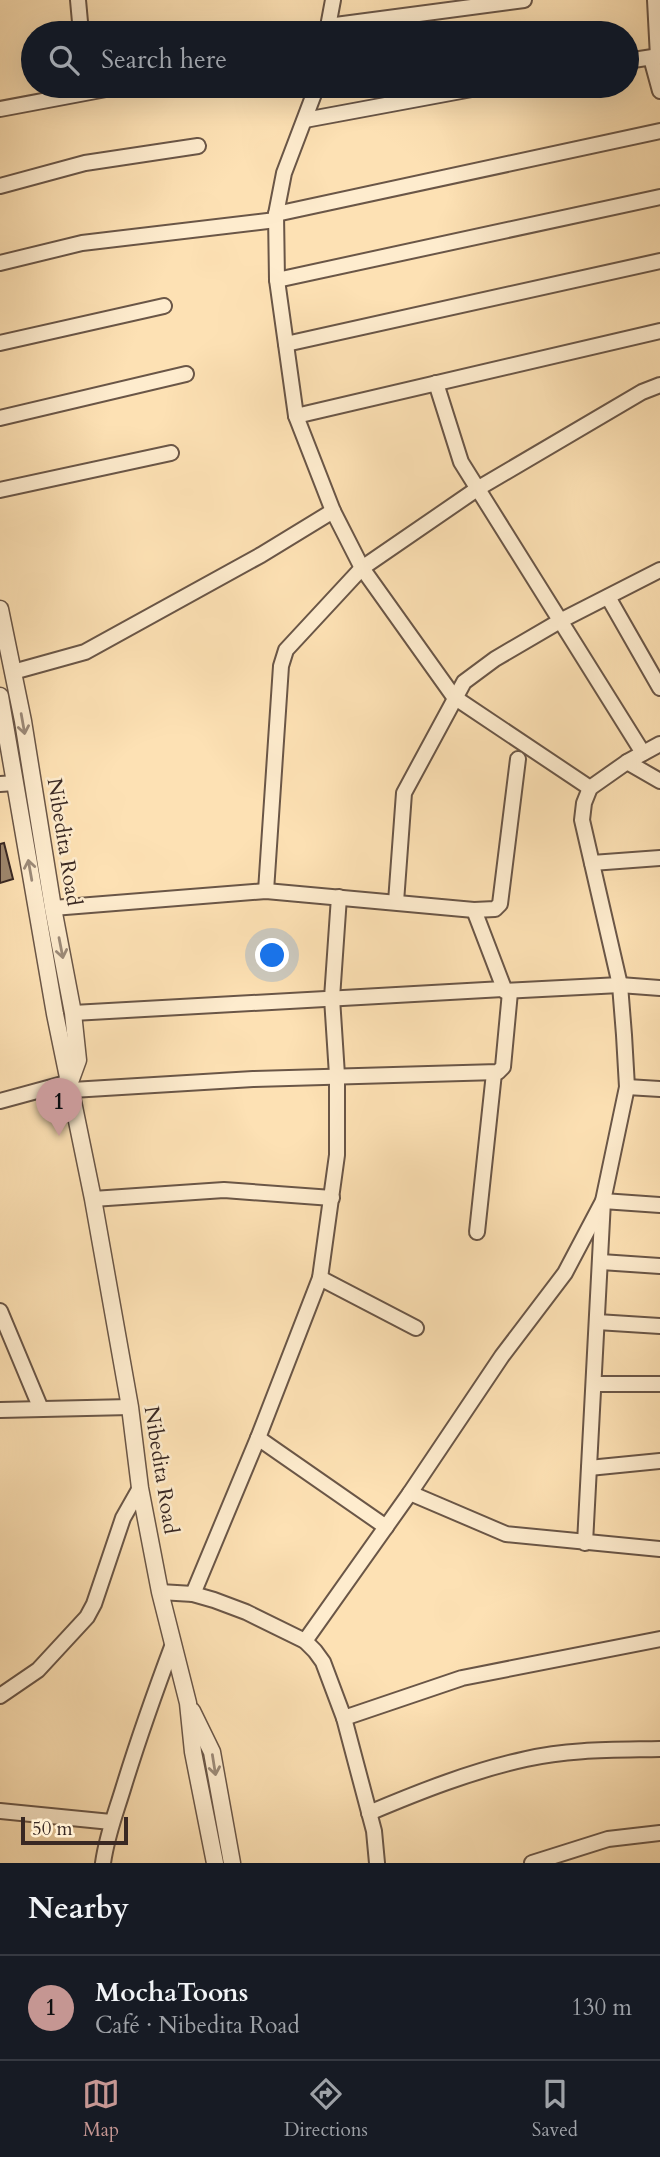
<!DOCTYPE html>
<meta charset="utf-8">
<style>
:root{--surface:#171b24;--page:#242831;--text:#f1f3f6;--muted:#9ea1a6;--line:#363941;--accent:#c59692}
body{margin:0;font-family:Cardo,serif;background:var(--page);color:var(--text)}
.scale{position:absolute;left:21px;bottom:18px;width:107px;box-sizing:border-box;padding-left:7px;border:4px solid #392823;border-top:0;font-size:19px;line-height:24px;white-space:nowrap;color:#392823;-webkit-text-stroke:5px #feecce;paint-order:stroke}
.you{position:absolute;left:273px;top:956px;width:24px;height:24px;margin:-18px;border:5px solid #fff;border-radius:50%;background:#1a73e8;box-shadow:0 0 0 10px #1a73e833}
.badge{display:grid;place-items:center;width:46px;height:46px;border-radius:50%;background:var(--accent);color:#111;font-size:23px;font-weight:700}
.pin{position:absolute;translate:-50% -58px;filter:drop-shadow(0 2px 4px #0008)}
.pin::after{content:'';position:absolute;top:37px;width:24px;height:21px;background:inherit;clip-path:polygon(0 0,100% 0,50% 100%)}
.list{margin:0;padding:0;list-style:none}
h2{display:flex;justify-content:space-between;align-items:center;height:91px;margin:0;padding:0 28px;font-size:30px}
h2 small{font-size:23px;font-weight:400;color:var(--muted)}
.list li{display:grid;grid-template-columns:46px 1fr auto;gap:21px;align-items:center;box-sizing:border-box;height:105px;padding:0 28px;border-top:2px solid var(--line)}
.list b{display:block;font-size:26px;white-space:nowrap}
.list p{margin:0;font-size:23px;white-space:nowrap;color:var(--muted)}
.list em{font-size:23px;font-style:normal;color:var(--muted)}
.icon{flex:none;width:38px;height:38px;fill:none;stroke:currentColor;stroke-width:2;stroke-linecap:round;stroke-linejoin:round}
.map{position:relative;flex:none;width:660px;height:1863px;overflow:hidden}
.search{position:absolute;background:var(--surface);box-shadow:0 7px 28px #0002;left:21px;right:21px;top:21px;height:77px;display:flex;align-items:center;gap:18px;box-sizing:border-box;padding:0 24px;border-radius:38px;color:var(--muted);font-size:26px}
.sheet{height:196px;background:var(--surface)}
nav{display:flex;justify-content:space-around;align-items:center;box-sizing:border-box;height:98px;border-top:2px solid var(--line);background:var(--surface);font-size:19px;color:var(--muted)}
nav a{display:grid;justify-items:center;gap:4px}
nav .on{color:var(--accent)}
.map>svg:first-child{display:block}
</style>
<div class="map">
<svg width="660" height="1863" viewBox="0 0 660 1863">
<rect width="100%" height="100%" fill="#fde1b4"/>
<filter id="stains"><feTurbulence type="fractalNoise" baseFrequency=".00286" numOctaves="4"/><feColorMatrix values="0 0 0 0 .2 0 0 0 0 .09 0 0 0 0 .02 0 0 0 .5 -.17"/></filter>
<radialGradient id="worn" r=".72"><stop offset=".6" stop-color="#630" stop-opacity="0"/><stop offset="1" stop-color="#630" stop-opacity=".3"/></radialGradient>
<path fill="#9f886e" stroke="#392823" stroke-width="2" d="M4,843l9,36 -13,4v-39z"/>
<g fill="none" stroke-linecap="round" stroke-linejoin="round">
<defs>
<g id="minor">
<path d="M78,0l3,33"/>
<path d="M655,0l3,57"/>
<path d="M328,26l196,-26"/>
<path d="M327,32l6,-32"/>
<path d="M651,58l9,33"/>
<path d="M627,61l32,-5"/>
<path d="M317,86l-33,87 -8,41 1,66 19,136 37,95 29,57 92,129 136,91"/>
<path d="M0,109l122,-23"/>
<path d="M305,120l183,-34"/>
<path d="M0,186l85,-23 113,-17"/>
<path d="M276,214l384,-83"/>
<path d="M0,263l82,-20 194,-23"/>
<path d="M277,280l383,-83"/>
<path d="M0,343l164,-37"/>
<path d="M286,344l374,-83"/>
<path d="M436,383l25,79 182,291"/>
<path d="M296,416l364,-85"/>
<path d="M0,418l186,-44"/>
<path d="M0,490l171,-37"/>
<path d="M608,597l52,91"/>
<path d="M13,672l72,-20 176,-97 72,-44"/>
<path d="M627,762l33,19"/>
<path d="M0,784l15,-1"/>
<path d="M592,863l68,-5"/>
<path d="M266,891l15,-225 5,-16 76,-82 115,-79 165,-97 18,-7"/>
<path d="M396,902l8,-109 60,-111 31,-23 65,-38 100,-51"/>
<path d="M53,908l213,-17 208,19 21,-1 5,-5 18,-145"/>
<path d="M474,910l31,81 115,-6 40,3"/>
<path d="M73,1013l430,-24"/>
<path d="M627,1087l33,2"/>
<path d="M72,1090l181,-11 245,-7 5,-5 7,-75"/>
<path d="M0,1101l70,-19"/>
<path d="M93,1199l131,-9 108,8"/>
<path d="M477,1232l17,-159"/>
<path d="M601,1262l59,4"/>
<path d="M320,1278l96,50"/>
<path d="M0,1311l41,98"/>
<path d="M597,1322l63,4"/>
<path d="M594,1384h66"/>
<path d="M0,1410l130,-3"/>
<path d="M258,1438l128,89"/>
<path d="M589,1468l71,-7"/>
<path d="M410,1493l96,41 154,15"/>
<path d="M585,1543l18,-342 57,4"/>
<path d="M160,1592l33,2 21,6 32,12 59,29 10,10 8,11 21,56 30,113 3,32"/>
<path d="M193,1594l65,-156 62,-160 17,-123v-80l-5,-77 7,-101"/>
<path d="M305,1641l105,-148 92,-137 63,-83 38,-72 24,-114 -3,-52 -4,-50 -38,-165 2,-17 6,-15 37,-26 33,-18"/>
<path d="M0,1696l38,-26 49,-53 7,-13 29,-86 17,-30"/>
<path d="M344,1718l118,-40 198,-39"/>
<path d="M0,1811l111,11"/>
<path d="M369,1813c52,-22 103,-42 157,-54 44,-10 89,-9 134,-10"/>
<path d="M103,1863c4,-28 12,-48 20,-74 15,-49 32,-97 50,-145"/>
<path d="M532,1863l76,-24 52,-6"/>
</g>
<g id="tertiary">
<path d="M0,609l23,112 30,187 20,105 5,47 -8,22"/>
<path d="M0,696l55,318 38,185 37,208 10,81 20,104 28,111 5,49 22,111"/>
<path d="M192,1711l20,41 20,111"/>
</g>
</defs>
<use href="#minor" stroke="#6a5647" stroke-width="18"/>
<use href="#tertiary" stroke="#6a5647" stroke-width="19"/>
<use href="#minor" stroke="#feecce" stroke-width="14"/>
<use href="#tertiary" stroke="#feecce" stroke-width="16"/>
</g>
<defs><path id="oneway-shaft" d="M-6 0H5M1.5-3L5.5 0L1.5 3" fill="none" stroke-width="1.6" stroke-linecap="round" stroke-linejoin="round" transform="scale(1.75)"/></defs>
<g stroke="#9c8a78">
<use href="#oneway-shaft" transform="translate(23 724) rotate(80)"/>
<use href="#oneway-shaft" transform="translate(30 870) rotate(-100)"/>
<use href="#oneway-shaft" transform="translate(61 948) rotate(79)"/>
<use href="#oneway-shaft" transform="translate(214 1765) rotate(81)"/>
</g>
<g text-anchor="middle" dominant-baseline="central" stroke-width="5" stroke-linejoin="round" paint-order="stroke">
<g font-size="21" fill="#392823" stroke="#feecce">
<text transform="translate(64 842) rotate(81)">Nibedita Road</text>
<text transform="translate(161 1470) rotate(81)">Nibedita Road</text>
</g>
</g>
<rect width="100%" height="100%" filter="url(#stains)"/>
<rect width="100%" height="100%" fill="url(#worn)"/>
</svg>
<div class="scale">50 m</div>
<div class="you"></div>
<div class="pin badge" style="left:59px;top:1136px">1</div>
<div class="search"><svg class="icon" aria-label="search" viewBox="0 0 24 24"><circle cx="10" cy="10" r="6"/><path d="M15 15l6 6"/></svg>Search here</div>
</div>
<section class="sheet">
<h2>Nearby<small></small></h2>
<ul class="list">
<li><span class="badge">1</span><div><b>MochaToons</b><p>Café · Nibedita Road</p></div><em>130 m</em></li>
</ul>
</section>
<nav>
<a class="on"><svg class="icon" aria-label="map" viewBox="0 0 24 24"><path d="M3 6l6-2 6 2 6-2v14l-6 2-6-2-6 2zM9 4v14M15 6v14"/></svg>Map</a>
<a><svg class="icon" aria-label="directions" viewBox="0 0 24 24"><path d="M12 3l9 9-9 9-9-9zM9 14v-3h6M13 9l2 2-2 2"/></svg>Directions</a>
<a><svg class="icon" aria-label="saved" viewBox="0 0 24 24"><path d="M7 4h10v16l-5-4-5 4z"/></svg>Saved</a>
</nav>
